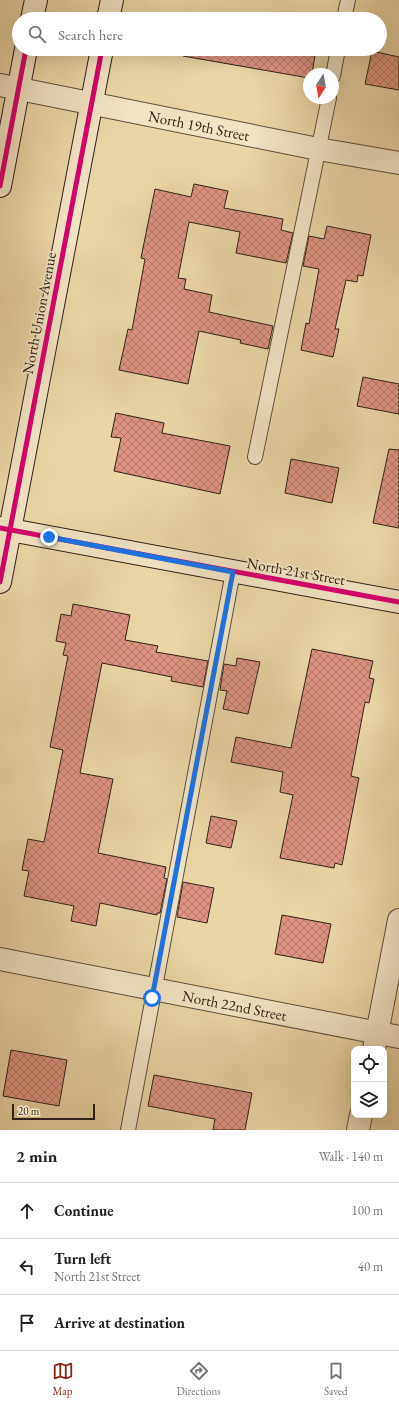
<!DOCTYPE html>
<meta charset="utf-8">
<style>
:root{--surface:#fff;--page:#f6f6f6;--text:#202124;--muted:#757577;--line:#e0e0e0;--accent:#8f2418}
body{margin:0;font-family:"EB Garamond",serif;background:var(--page);color:var(--text)}
.controls{position:absolute;right:12px;bottom:12px;display:grid;overflow:hidden;border-radius:8px;box-shadow:0 4px 16px #0002}
.controls button{width:36px;height:36px;display:grid;place-items:center;padding:0;border:0;border-bottom:1px solid var(--line);background:var(--surface);color:var(--text);font:20px sans-serif}
.compass{position:absolute;left:303px;top:68px;width:36px;height:36px;border-radius:50%;background:var(--surface);box-shadow:0 4px 16px #0002;rotate:191deg}
.scale{position:absolute;left:12px;bottom:10px;width:83px;box-sizing:border-box;padding-left:4px;border:2px solid #312119;border-top:0;font-size:11px;line-height:14px;white-space:nowrap;color:#312119;-webkit-text-stroke:3px #f1e4c4;paint-order:stroke}
.stop{position:absolute;width:12px;height:12px;margin:-9px;border:3px solid #1a73e8;border-radius:50%;background:#fff}
.stop.end{background:#1a73e8;border-color:#fff;box-shadow:0 1px 4px #0008}
.list{margin:0;padding:0;list-style:none}
h2{display:flex;justify-content:space-between;align-items:center;height:52px;margin:0;padding:0 16px;font-size:17px}
h2 small{font-size:13px;font-weight:400;color:var(--muted)}
.list li{display:grid;grid-template-columns:26px 1fr auto;gap:12px;align-items:center;box-sizing:border-box;height:56px;padding:0 16px;border-top:1px solid var(--line)}
.list b{display:block;font-size:15px;white-space:nowrap}
.list p{margin:0;font-size:13px;white-space:nowrap;color:var(--muted)}
.list em{font-size:13px;font-style:normal;color:var(--muted)}
.icon{flex:none;width:22px;height:22px;fill:none;stroke:currentColor;stroke-width:2;stroke-linecap:round;stroke-linejoin:round}
.map{position:relative;flex:none;width:399px;height:1130px;overflow:hidden}
.search{position:absolute;background:var(--surface);box-shadow:0 4px 16px #0002;left:12px;right:12px;top:12px;height:44px;display:flex;align-items:center;gap:10px;box-sizing:border-box;padding:0 14px;border-radius:22px;color:var(--muted);font-size:15px}
.sheet{height:220px;background:var(--surface)}
nav{display:flex;justify-content:space-around;align-items:center;box-sizing:border-box;height:56px;border-top:1px solid var(--line);background:var(--surface);font-size:11px;color:var(--muted)}
nav a{display:grid;justify-items:center;gap:2px}
nav .on{color:var(--accent)}
.map>svg:first-child{display:block}
</style>
<div class="map">
<svg width="399" height="1130" viewBox="0 0 399 1130">
<defs>
<pattern id="building-cross-hatch" width="8" height="8" patternUnits="userSpaceOnUse"><rect width="8" height="8" fill="#df9481"/><path d="M0 0l8 8M0 8l8-8" fill="none" stroke="#b57869"/></pattern>
</defs>
<rect width="100%" height="100%" fill="#ead6a5"/>
<filter id="stains"><feTurbulence type="fractalNoise" baseFrequency=".005" numOctaves="4"/><feColorMatrix values="0 0 0 0 .2 0 0 0 0 .09 0 0 0 0 .02 0 0 0 .5 -.17"/></filter>
<radialGradient id="worn" r=".72"><stop offset=".6" stop-color="#630" stop-opacity="0"/><stop offset="1" stop-color="#630" stop-opacity=".3"/></radialGradient>
<g fill="url(#building-cross-hatch)" stroke="#312119">
<path d="M191,15l23,4h-24z"/>
<path d="M184,49h132l-4,25h-3v4l-126,-22z"/>
<path d="M372,51l27,6v33l-34,-6z"/>
<path d="M194,184l34,7 -4,17 59,11 -2,11 12,3 -7,30 -50,-10 4,-21 -51,-10 -11,56 8,1 -2,10 28,6 -3,17 64,14 -5,23 -28,-6 1,-3 -42,-9 -11,53 -69,-14 9,-41 4,1 13,-71 -4,-1 14,-69 36,8z"/>
<path d="M327,226l44,9 -8,41 -5,-1 -1,7 -11,-2 -11,49h4l-6,28 -32,-7 5,-27 3,1 10,-55 -16,-3 6,-30 15,3z"/>
<path d="M363,377l36,7v30l-42,-8z"/>
<path d="M116,413l48,10 -2,10 68,13 -10,48 -106,-23 7,-33 -10,-1z"/>
<path d="M389,449l10,1v78l-26,-5z"/>
<path d="M291,459l48,9 -7,35 -47,-10z"/>
<path d="M73,604l57,11 -5,25 33,6 -2,6 52,9 -5,26 -32,-6 1,-4 -70,-14 -22,110 33,6 -15,74 68,14 -2,11 3,1 -7,34h-3v2l-57,-12 -4,23 -25,-5 3,-15 -50,-10 5,-25 -7,-1 6,-31 16,3 19,-92 -13,-3 18,-91 -5,-1 3,-12 -10,-2 5,-27 10,2z"/>
<path d="M312,649l61,12 -4,17 5,1 -5,24 -4,-1 -14,74 8,2 -17,87 -7,-2 -1,5 -54,-10 13,-63 -13,-3 3,-20 -52,-10 5,-25 55,11z"/>
<path d="M237,658l23,4 -12,52 -25,-5 4,-18 -7,-1 4,-26 12,2z"/>
<path d="M211,816l26,5 -6,27 -25,-5z"/>
<path d="M183,882l31,6 -7,35 -30,-6z"/>
<path d="M282,915l49,9 -8,39 -48,-9z"/>
<path d="M11,1050l56,10 -8,46 -56,-10z"/>
<path d="M154,1075l98,18 -7,37h-32l2,-11 -67,-13z"/>
</g>
<g fill="none" stroke-linecap="round" stroke-linejoin="round">
<defs>
<g id="lane">
<path d="M344,19l4,-19"/>
<path d="M333,76l5,-27"/>
<path d="M255,457l74,-359"/>
<path d="M128,1130l105,-558"/>
</g>
<g id="street">
<path id="s1" d="M0,85l318,64 81,14"/>
<path id="s2" d="M0,959l399,78"/>
<path d="M374,1049l25,-129"/>
<path d="M358,1130l3,-15"/>
</g>
<g id="secondary">
<path d="M32,19l4,-19"/>
<path d="M108,19l4,-19"/>
<path d="M0,186l26,-137"/>
<path d="M0,528l399,74"/>
<path d="M0,582l102,-533"/>
</g>
</defs>
<use href="#lane" stroke="#5f4e3c" stroke-width="16"/>
<use href="#street" stroke="#5f4e3c" stroke-width="24"/>
<use href="#secondary" stroke="#312119" stroke-width="24"/>
<use href="#lane" stroke="#f1e4c4" stroke-width="14"/>
<use href="#street" stroke="#f1e4c4" stroke-width="22"/>
<use href="#secondary" stroke="#f1e4c4" stroke-width="22"/>
<defs>
<g id="cycleway">
<path d="M0,186l26,-137"/>
<path d="M0,528l399,74"/>
<path d="M0,582l102,-533"/>
</g>
</defs>
<use href="#cycleway" stroke="#f1e4c4" stroke-width="8"/>
<use href="#cycleway" stroke="#d6006c" stroke-width="5"/>
</g>
<g fill="none" stroke-linecap="round" stroke-linejoin="round">
<path stroke="#1a73e8" stroke-width="5" d="M49,537l184,35 -81,426"/>
</g>
<g text-anchor="middle" dominant-baseline="central" stroke-width="3.5" stroke-linejoin="round" paint-order="stroke">
<g font-size="15" fill="#312119" stroke="#f1e4c4">
<text stroke="none"><textPath href="#s1" startOffset="203">North 19th Street</textPath></text>
<text transform="translate(39 313) rotate(-79)">North Union Avenue</text>
<text transform="translate(296 571) rotate(10)">North 21st Street</text>
<text stroke="none"><textPath href="#s2" startOffset="239">North 22nd Street</textPath></text>
</g>
</g>
<rect width="100%" height="100%" filter="url(#stains)"/>
<rect width="100%" height="100%" fill="url(#worn)"/>
</svg>
<div class="controls">
<button><svg class="icon" aria-label="locate" viewBox="0 0 24 24"><circle cx="12" cy="12" r="6"/><path d="M12 2v4M12 18v4M2 12h4M18 12h4"/></svg></button>
<button><svg class="icon" aria-label="layers" viewBox="0 0 24 24"><path d="M12 4l9 5-9 5-9-5zM3 14l9 5 9-5"/></svg></button>
</div>
<svg class="compass" viewBox="-18 -18 36 36"><path d="M0-13l5 13h-10z" fill="#e53935"/><path d="M0 13l5-13h-10z" fill="#757577"/></svg>
<div class="scale">20 m</div>
<div class="stop" style="left:152px;top:998px"></div>
<div class="stop end" style="left:49px;top:537px"></div>
<div class="search"><svg class="icon" aria-label="search" viewBox="0 0 24 24"><circle cx="10" cy="10" r="6"/><path d="M15 15l6 6"/></svg>Search here</div>
</div>
<section class="sheet">
<h2>2 min<small>Walk · 140 m</small></h2>
<ul class="list">
<li><svg class="icon" aria-label="ahead" viewBox="0 0 24 24"><path d="M12 20V5M6 11l6-6 6 6"/></svg><div><b>Continue</b></div><em>100 m</em></li>
<li><svg class="icon" aria-label="left" viewBox="0 0 24 24"><path d="M17 20v-9H6M10 6l-5 5 5 5"/></svg><div><b>Turn left</b><p>North 21st Street</p></div><em>40 m</em></li>
<li><svg class="icon" aria-label="arrive" viewBox="0 0 24 24"><path d="M6 21V4h12l-3 4 3 4H6"/></svg><div><b>Arrive at destination</b></div></li>
</ul>
</section>
<nav>
<a class="on"><svg class="icon" aria-label="map" viewBox="0 0 24 24"><path d="M3 6l6-2 6 2 6-2v14l-6 2-6-2-6 2zM9 4v14M15 6v14"/></svg>Map</a>
<a><svg class="icon" aria-label="directions" viewBox="0 0 24 24"><path d="M12 3l9 9-9 9-9-9zM9 14v-3h6M13 9l2 2-2 2"/></svg>Directions</a>
<a><svg class="icon" aria-label="saved" viewBox="0 0 24 24"><path d="M7 4h10v16l-5-4-5 4z"/></svg>Saved</a>
</nav>
